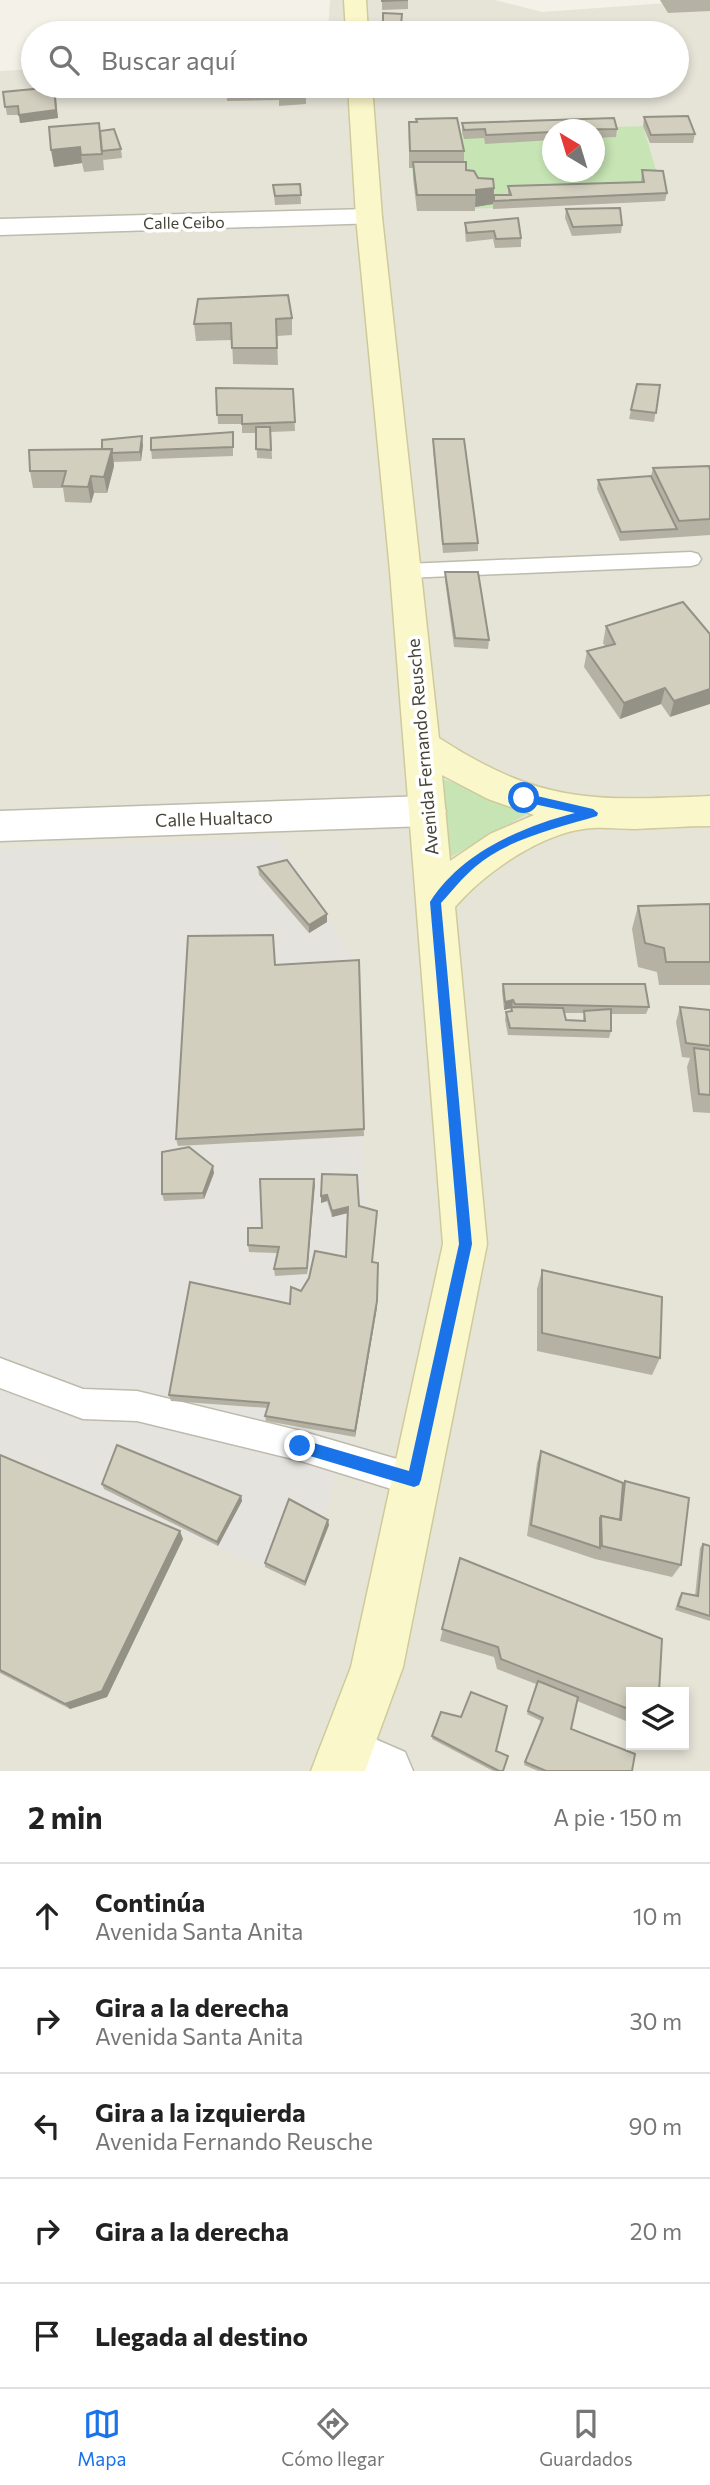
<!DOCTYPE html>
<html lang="es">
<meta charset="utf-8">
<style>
:root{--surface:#fff;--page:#f6f6f6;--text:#222;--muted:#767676;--line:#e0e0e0;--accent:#1a73e8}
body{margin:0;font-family:Commissioner,sans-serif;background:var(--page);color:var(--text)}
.controls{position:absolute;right:21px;bottom:21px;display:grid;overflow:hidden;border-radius:0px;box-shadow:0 4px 10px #0003}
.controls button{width:63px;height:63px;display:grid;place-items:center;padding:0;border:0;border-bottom:2px solid var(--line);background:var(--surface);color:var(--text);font:35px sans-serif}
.compass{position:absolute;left:542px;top:119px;width:63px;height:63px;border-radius:50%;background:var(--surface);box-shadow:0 4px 10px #0003;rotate:322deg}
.stop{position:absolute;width:21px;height:21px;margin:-16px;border:5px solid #1a73e8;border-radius:50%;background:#fff}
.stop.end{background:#1a73e8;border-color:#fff;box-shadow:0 2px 7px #0008}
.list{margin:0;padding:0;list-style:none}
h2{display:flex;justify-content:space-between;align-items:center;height:91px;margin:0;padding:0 28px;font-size:30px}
h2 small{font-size:23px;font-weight:400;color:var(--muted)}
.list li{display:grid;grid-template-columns:46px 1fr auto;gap:21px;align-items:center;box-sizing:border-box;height:105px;padding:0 28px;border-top:2px solid var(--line)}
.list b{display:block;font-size:26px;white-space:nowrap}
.list p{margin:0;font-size:23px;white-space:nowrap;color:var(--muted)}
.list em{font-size:23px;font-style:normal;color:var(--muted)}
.icon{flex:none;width:38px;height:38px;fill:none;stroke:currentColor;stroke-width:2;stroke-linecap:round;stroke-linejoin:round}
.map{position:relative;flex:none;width:710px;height:1771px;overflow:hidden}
.search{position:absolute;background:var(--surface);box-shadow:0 4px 10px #0003;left:21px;right:21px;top:21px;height:77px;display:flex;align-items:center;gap:18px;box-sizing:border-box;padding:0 24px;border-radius:38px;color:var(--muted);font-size:26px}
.sheet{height:616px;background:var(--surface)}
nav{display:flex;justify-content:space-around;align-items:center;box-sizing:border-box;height:98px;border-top:2px solid var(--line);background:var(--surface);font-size:19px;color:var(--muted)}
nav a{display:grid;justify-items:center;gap:4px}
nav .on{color:var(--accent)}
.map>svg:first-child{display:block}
</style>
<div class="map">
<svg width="710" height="1771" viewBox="0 0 710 1771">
<rect width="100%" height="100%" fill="#f3f1e8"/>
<path fill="#e6e4d7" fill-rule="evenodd" d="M330,0h165l47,12 168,-12v1771h-710v-1700l33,-2v17h644v-53h-349zM552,130h42v42h-42zM631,1692h53v53h-53z"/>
<path fill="#e5e3dd" d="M279,838l80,129 10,390 -64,229 -305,-133v-604z"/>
<g fill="#c6e4b4" fill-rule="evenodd">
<path d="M643,126l22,75 -248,10 -9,-76zM552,130h42v42h-42z"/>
<path d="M439,778l95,32 -89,50z"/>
</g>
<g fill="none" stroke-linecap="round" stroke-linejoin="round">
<defs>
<g id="lane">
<path d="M691,552l7,2 3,5 -3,5 -7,2 -285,12 -7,-2 -3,-5 3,-5 7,-2z"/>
<path d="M0,1358l83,31 54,2 164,40 113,33 11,5 5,11 -5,11 -11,5 -113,-35 -164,-40 -54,-2 -83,-31z"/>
</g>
<g id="street">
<path d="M369,209l9,2 4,6 -4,6 -378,12v-16z"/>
<path d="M427,796l13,5 6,10 -6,10 -13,5 -427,15v-30z"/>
<path d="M345,1726l60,26 8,19h-88l-7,-18 8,-19z"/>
</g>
<g id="secondary">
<path d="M344,0h22l2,33h-22z"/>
<path d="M348,86h24l10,131 57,521c102,66 154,63 271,58v30c-25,0 -50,2 -75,3 -14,0 -29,-2 -43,-1 -48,3 -107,44 -137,79l32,337 -84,423 -38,104h-54l40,-104 92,-423 -53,-673 -34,-354zM442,775l46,24 46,16 -44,19 -40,27z"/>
</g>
</defs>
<use href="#lane" stroke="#bdbbac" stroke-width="3"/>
<use href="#street" stroke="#bdbbac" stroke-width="3"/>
<use href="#secondary" stroke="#cfca9b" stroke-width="3"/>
<use href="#lane" fill="#fff" fill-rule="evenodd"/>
<use href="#street" fill="#fff" fill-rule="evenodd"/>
<use href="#secondary" fill="#faf7cb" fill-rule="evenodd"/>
</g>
<g fill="#b5b2a4" fill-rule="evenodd">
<path d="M382,0h26v9l-26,1z"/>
<path d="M660,0h50v11l-42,2z"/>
<path d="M383,13l19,1 -1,16 3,3h-21z"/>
<path d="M226,86h80v18l-27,2v-6l-52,1z"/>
<path d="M3,92l53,4 2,22 -38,5 -1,-8h-12z"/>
<path d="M644,117l51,17 -2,9h-43l-7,-17z"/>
<path d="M416,119l48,32v11l2,8 28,18v7h14v-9l133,-4 1,-12 25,23 -2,8 -172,8v-5l-18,3v4h-58l-4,-33v-10h-4v-46h7z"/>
<path d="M462,123l155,6 -1,8 -22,1v-8h-42v10l-67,4 -1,-6 -20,1 -2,-7z"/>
<path d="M100,131l21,18 1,9 -19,2v-2l1,12 -20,2 -2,-9 -28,4z"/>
<path d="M300,184l1,20 -26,1 -2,-20z"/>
<path d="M566,209l56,16 -1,8 -49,3 -7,-18z"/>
<path d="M465,223l56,15v9l-26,1 -2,-9 -27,3 -1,-10z"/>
<path d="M292,318v17l-15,1 1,29 -45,-1 -1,-24 -36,1 -2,-17z"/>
<path d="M637,384l23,1 -6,37 -25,-3z"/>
<path d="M216,388l77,1 2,42 -24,1 1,27 -15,-1 -1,-25h-14v-9h-24z"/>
<path d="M433,439l45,104v8l-35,2 -10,-105z"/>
<path d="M233,441v15l-81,3 -1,-9z"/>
<path d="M143,445l-2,16 -27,1v4l-7,27h-13l-3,10 -26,-1 -2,-14h-30l-3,-17 72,-22z"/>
<path d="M653,468l57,2v65l-90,6 -23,-52 1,-9 53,-4z"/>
<path d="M445,572l44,68 -1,9 -34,-2 -9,-67z"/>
<path d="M606,626l104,8 -40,83 -9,-13 -41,15 -36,-52 3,-16 18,-5 -2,-3z"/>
<path d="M258,867l69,47v8l-18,11 -50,-58z"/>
<path d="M710,904v81h-51l-2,-13 -19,-5 -6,-38 6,-23z"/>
<path d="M359,960l5,176 -186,10 -2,-7 99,-174z"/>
<path d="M503,984l146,23 -3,7h-35v17l-2,7 -101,-3 -3,-15 1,-8 5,-1v-3l-7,2 -2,-19zM564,1013h20l-1,8 -17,-1z"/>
<path d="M680,1007l30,3v103l-17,-1 -6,-45 3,-9 -8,-1 -6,-35z"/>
<path d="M214,1173l-10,26 -40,2 -2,-7z"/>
<path d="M322,1174l37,32 14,56 5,1 -1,44 -22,130 -89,-16 -1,-5 3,-8 -97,-7 -2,-6 121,-91 11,-13 45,-34 1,-44 -15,4 -5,-16 -6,2z"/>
<path d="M314,1179l-7,95 -32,2 -1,-7 3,-16 -28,-1 -1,-7 14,-17z"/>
<path d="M542,1270l118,88 -8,17 -115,-24v-62z"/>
<path d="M541,1451l82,32 2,-2 56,84 -9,12 -77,-18 -68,-23 10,-73z"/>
<path d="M0,1455l183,84 -76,158 -37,12 -70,-36z"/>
<path d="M102,1484l139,12 1,5 -24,45 -114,-57z"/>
<path d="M329,1525l-24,61 -40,-19v-4z"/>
<path d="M703,1544l7,2v75l-35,-11 4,-13 3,-4 13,3 5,-48z"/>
<path d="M460,1558l171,134v25l-5,4 -49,-20 -6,28 61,42h-94l-14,-6 17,-44 -14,-7 9,-30 -39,-15 -3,-12 -54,-16z"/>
<path d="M441,1712l62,59h-10l-61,-32z"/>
</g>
<g fill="#949186">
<path d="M54,87l4,31 -38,5 -1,-8z"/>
<path d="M80,147l2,16 -28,4 -3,-17z"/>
<path d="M494,188l-1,16 -18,3 1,-17z"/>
<path d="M142,436l1,9 -2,16 -1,-9z"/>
<path d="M112,449l2,17 -7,27 -3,-16z"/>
<path d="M91,476l3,17 -3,10 -3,-16z"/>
<path d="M665,688l-4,16 -41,15 4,-16z"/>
<path d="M710,689v15l-40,13 4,-16z"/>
<path d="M327,914v8l-18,11v-8z"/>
<path d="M513,1000l-1,8 -8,2 1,-8z"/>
<path d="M213,1166l1,7 -10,26 -1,-6z"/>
<path d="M314,1179l1,6 -8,89v-6z"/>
<path d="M327,1195v6l-6,2v-7z"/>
<path d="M348,1207v6l-16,4v-6z"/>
<path d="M377,1301v6l-22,130v-6z"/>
<path d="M241,1496l1,5 -24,45 -1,-4z"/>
<path d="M328,1520l1,5 -24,61v-4z"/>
<path d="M180,1531l3,8 -76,158 -37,12 -5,-5z"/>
</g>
<g fill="#d3cfbf" stroke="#949186" stroke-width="2">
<path d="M382,0h26l-26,1z"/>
<path d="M383,13l19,1 -1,11h-18z"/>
<path d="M387,29l16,1 1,3h-17z"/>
<path d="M279,86h27v2l-27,2z"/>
<path d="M54,87l2,23 -37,5 -1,-9 -13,1 -2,-15z"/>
<path d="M688,116l7,18 -44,1 -7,-18z"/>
<path d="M457,118l7,33h-54l-1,-29h8l-1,-3z"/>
<path d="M614,118l3,11 -65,1v2l-66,3 -1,-6 -21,1 -2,-7z"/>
<path d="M99,123l3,31 -21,1 -1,-8 -29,3 -2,-23z"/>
<path d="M114,129l7,20 -19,2 -2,-20z"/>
<path d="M413,162h53v8l8,1 4,7 15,1 1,9 -18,2v5h-59z"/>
<path d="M642,170l21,1 4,22 -173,8v-6h17l-3,-9 136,-4z"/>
<path d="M300,184l1,11 -26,1 -2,-11z"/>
<path d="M620,208l2,17 -49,2 -7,-18z"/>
<path d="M518,218l3,20 -25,1 -2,-8 -27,2 -2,-10z"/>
<path d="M288,295l4,23 -16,1 1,29h-45l-1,-25 -37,1 4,-25z"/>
<path d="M637,384l23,1 -4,28 -25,-3z"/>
<path d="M216,388l77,1 2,33 -53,2v-9h-25z"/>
<path d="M256,427h14l1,23 -15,-1z"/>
<path d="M233,432v15l-82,3v-12z"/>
<path d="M142,436l-2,16 -28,1v-4h-10v-9z"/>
<path d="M433,439h31l14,104 -35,1z"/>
<path d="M112,449l-8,28 -13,-1 -3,11 -26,-1 4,-15h-36l-1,-21z"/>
<path d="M709,466l1,4v49l-31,2 -26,-53z"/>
<path d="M651,476l26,53 -56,3 -23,-52z"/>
<path d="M445,572h33l11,68 -34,-2z"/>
<path d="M683,602l27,32v55l-36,12 -9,-13 -41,15 -37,-52 28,-7 -9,-18z"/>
<path d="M287,860l40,54 -18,11 -51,-58z"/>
<path d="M710,904v58h-44l-2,-14 -19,-5 -7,-37z"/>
<path d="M273,935l2,30 84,-5 5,169 -188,10 12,-203z"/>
<path d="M503,984h142l4,23 -134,-3 -2,-4 -8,2z"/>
<path d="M511,1007l52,1 3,12 19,1 -1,-10 27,-2v22l-101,-3 -4,-16 6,-1z"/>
<path d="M680,1007l30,3v36l-24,-3z"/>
<path d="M694,1048l16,2v45l-11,-1z"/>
<path d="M189,1147l24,19 -10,27 -41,1v-42z"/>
<path d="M322,1174l35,1 2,31 18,5 -5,51 6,1 -1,38 -22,130 -90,-15 4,-13 -100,-8 21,-113 100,22 1,-17 10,4 8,-13 6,-27 31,6 2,-50 -16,4 -5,-16 -6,1z"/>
<path d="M260,1179h54l-7,89 -33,1 5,-22 -31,-2v-17h14z"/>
<path d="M542,1270l120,27 -2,61 -118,-25z"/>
<path d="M117,1445l124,51 -24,46 -115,-58z"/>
<path d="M541,1451l82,32 -3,37 -19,-4 -1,2v30l-69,-23z"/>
<path d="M0,1455l180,76 -78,160 -37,13 -65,-34z"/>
<path d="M625,1481l64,17 -8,67 -79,-19 -1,-30 20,4z"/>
<path d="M289,1499l39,21 -23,62 -40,-19z"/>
<path d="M703,1544l7,2v70l-32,-10 4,-13 16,3z"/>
<path d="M460,1558l202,81 -3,53h-28v18l-130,-51 -3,-12 -56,-18z"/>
<path d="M538,1681l40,16 -7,32 64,25 -3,17h-86l-21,-9 18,-44 -15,-7z"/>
<path d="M471,1692l36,14 -11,45 12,5 -5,15h-4l-67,-35 9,-24 20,5z"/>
</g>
<path fill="#1a73e8" d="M524,793l69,16 5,4 -1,3c-40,12 -90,23 -122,51 -12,10 -23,24 -34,36l31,341 -51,236 -2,5 -5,2 -114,-34 -5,-2 -2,-5 2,-5 5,-2 109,32 50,-227 -29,-342c31,-49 91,-75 145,-89l-55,-12v-6z"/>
<g text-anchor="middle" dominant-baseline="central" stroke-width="7" stroke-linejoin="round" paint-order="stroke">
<g font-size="16" fill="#464337" stroke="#fff">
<text transform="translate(184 222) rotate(-1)">Calle Ceibo</text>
</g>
<g font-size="18" fill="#464337" stroke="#fff">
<text transform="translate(422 747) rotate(-95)">Avenida Fernando Reusche</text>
<text transform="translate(214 818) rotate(-2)">Calle Hualtaco</text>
</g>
</g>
</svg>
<div class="controls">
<button><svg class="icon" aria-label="layers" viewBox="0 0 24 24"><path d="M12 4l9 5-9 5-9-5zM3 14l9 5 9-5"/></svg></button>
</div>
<svg class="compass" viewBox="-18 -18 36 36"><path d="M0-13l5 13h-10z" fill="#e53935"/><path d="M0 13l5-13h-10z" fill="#767676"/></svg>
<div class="stop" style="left:524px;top:798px"></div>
<div class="stop end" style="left:300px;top:1446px"></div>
<div class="search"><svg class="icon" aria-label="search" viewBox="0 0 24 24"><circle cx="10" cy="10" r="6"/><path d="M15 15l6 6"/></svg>Buscar aquí</div>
</div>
<section class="sheet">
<h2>2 min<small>A pie · 150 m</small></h2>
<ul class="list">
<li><svg class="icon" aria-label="ahead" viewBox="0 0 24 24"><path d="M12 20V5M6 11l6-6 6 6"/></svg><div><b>Continúa</b><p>Avenida Santa Anita</p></div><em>10 m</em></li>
<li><svg class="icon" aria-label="right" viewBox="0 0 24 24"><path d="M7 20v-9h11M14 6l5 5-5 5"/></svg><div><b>Gira a la derecha</b><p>Avenida Santa Anita</p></div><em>30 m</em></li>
<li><svg class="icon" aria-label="left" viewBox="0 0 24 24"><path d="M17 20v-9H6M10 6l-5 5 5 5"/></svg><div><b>Gira a la izquierda</b><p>Avenida Fernando Reusche</p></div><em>90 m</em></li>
<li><svg class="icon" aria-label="right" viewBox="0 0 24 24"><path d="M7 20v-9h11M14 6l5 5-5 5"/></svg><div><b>Gira a la derecha</b></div><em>20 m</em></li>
<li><svg class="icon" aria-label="arrive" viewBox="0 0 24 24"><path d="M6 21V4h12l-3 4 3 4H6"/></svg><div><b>Llegada al destino</b></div></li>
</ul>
</section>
<nav>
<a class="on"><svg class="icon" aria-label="map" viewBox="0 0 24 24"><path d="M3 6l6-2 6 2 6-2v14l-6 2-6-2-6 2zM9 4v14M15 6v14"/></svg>Mapa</a>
<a><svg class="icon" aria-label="directions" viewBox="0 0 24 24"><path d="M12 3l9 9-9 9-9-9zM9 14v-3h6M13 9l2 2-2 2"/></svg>Cómo llegar</a>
<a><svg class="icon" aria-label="saved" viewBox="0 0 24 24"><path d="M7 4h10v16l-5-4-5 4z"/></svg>Guardados</a>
</nav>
